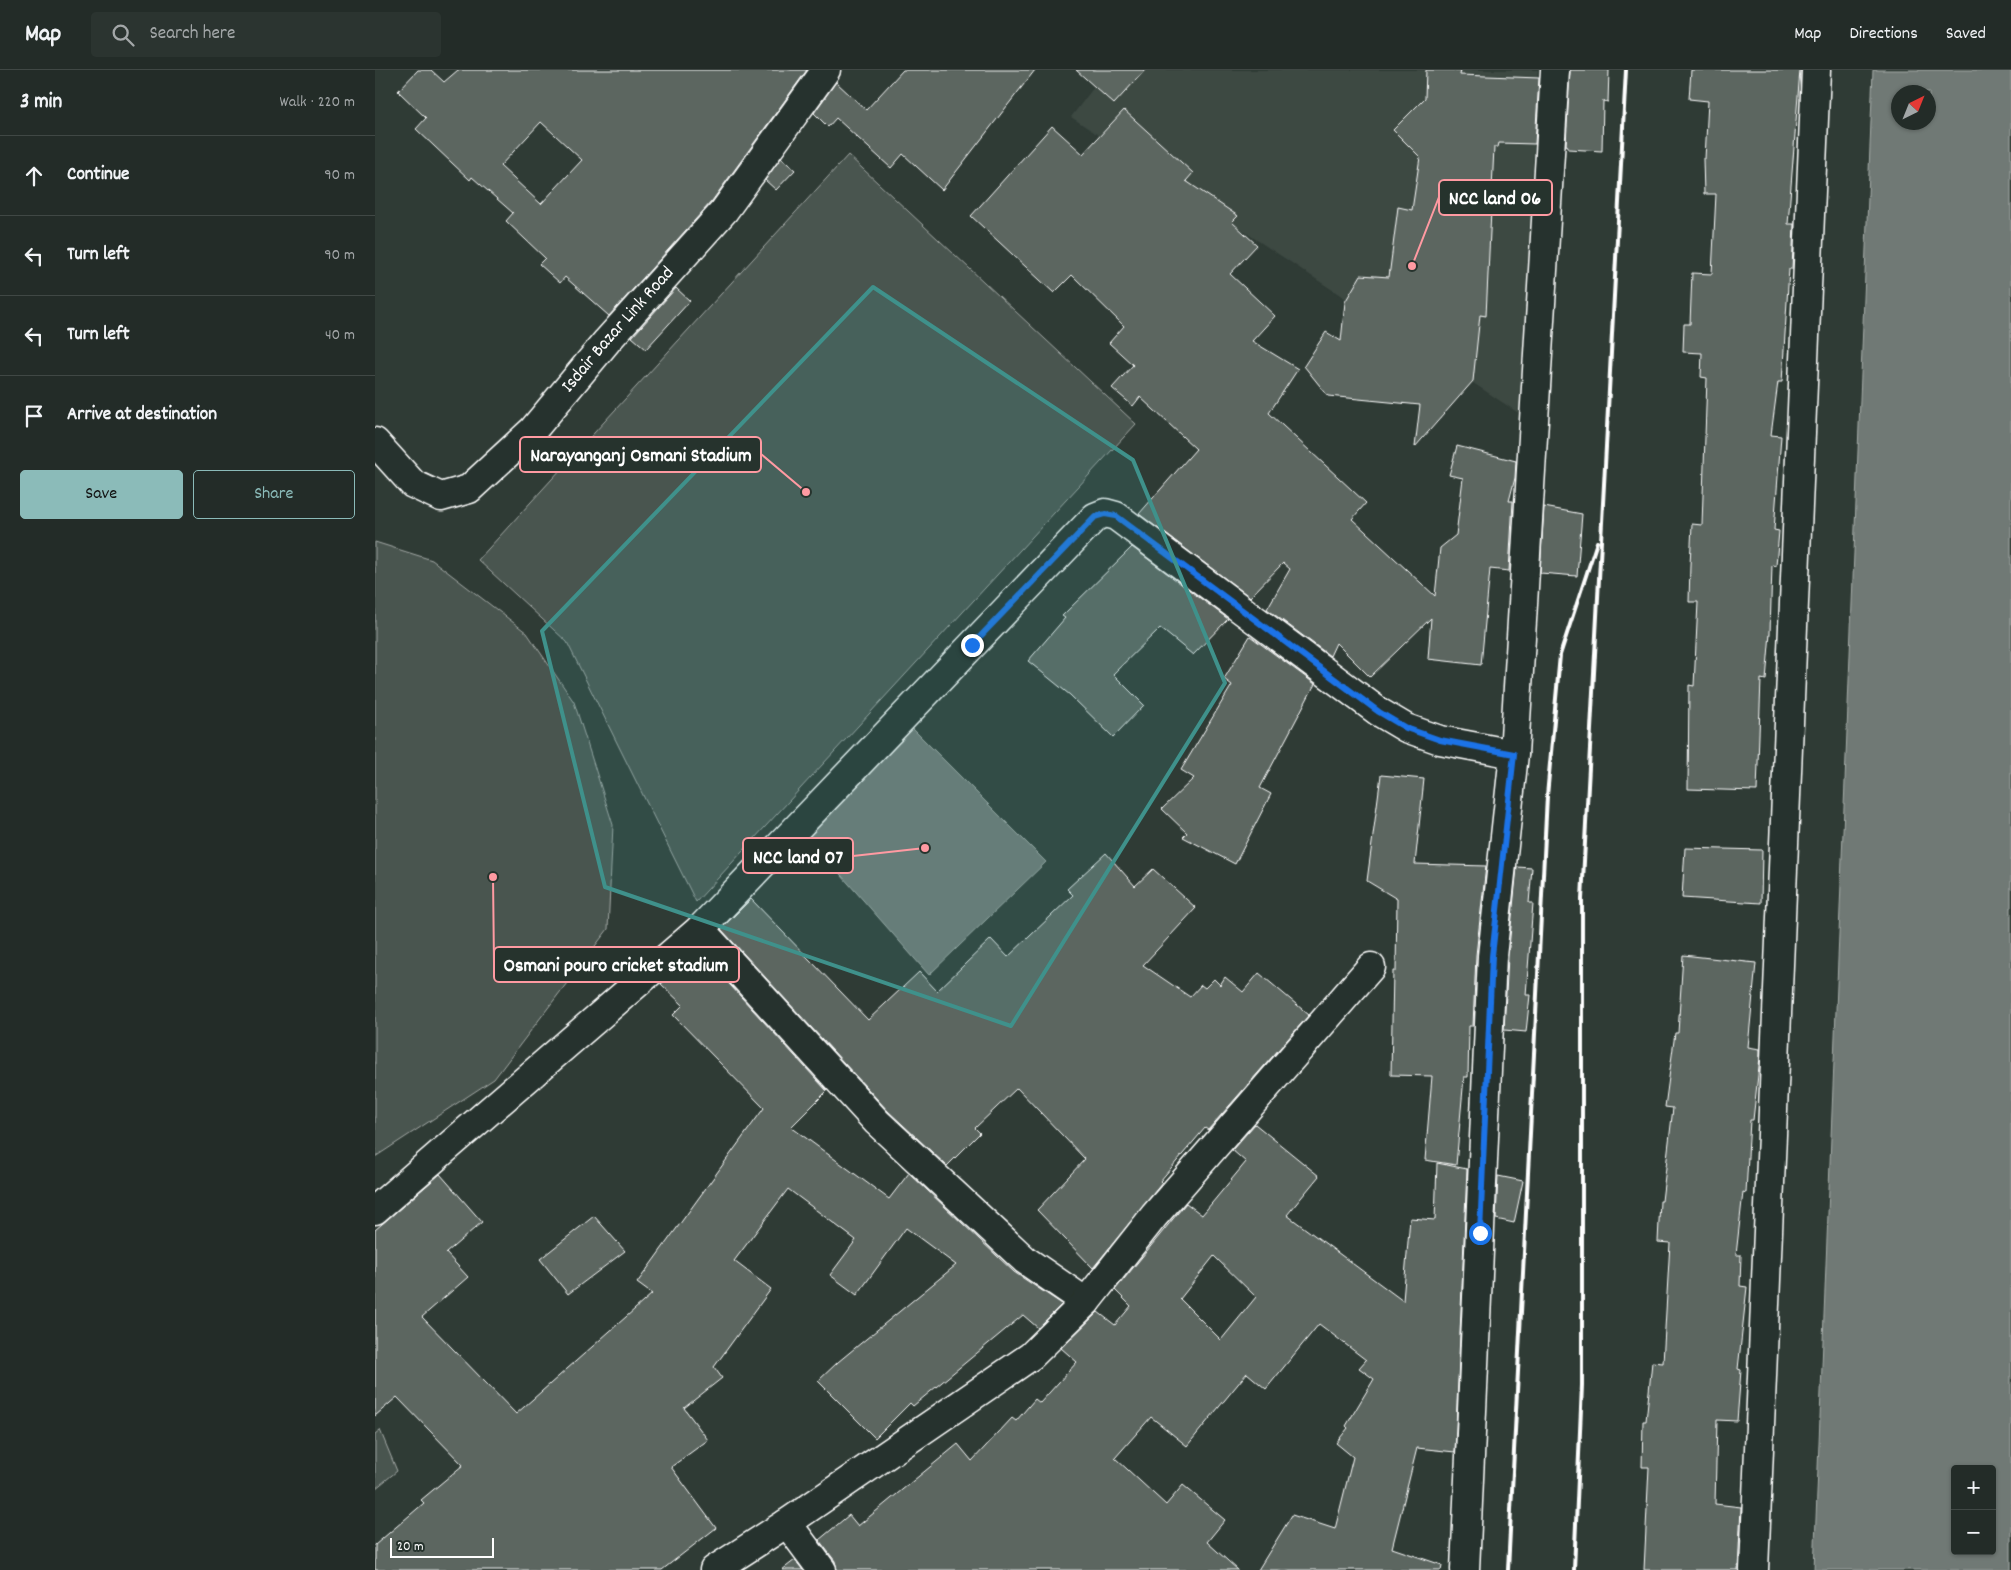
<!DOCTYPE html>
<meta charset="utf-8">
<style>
:root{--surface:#232c28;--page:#2b3430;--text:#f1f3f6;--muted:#a3a7a8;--line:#404845;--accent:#8bbbb9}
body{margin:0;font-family:Dekko,sans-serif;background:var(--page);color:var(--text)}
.controls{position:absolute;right:15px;bottom:15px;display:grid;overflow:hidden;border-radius:5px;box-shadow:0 1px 4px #0004}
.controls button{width:45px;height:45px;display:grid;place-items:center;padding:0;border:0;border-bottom:1px solid var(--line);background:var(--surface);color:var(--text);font:25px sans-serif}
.compass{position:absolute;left:1516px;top:15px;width:45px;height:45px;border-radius:50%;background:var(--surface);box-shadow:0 1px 4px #0004;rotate:43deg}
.scale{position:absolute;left:15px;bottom:12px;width:104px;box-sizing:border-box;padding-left:5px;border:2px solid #fff;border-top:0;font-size:14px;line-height:18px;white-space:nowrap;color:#fff;-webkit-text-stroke:4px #26332d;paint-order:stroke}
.stop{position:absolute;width:15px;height:15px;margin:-11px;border:4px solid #1a73e8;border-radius:50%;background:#fff}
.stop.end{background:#1a73e8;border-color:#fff;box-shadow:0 1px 5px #0008}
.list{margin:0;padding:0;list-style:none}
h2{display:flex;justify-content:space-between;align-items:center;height:65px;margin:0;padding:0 20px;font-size:21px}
h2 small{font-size:16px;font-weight:400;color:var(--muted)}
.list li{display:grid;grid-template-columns:32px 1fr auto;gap:15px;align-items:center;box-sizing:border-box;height:80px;padding:0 20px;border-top:1px solid var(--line)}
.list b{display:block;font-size:19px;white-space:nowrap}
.list em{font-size:16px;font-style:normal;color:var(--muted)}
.actions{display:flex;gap:10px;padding:15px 20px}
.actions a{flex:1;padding:11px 0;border:1px solid var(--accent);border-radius:5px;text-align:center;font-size:18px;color:var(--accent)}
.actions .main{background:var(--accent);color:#111}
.icon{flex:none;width:28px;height:28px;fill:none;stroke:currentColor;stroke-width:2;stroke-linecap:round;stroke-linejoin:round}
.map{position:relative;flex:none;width:1636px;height:1500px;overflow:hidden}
header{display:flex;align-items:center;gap:30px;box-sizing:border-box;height:70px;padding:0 25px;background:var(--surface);border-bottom:1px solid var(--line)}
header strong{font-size:24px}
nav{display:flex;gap:28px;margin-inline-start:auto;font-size:18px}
.search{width:350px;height:45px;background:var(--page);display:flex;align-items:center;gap:12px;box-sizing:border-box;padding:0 18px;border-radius:5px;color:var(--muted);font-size:19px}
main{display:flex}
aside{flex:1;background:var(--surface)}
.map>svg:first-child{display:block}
</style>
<header>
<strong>Map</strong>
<div class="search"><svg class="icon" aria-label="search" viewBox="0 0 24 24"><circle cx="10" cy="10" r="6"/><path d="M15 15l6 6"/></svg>Search here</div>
<nav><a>Map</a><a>Directions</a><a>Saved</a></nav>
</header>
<main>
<aside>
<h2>3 min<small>Walk · 220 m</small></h2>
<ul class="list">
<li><svg class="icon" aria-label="ahead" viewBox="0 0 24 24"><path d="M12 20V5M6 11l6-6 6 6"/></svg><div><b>Continue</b></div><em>90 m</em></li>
<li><svg class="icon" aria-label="left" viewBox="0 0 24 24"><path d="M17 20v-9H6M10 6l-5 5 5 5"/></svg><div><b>Turn left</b></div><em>90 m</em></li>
<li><svg class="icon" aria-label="left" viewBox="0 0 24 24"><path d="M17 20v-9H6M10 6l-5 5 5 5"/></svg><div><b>Turn left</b></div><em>40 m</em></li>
<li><svg class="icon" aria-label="arrive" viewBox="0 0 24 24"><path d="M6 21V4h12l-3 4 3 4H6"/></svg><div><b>Arrive at destination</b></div></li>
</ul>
<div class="actions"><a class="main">Save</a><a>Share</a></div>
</aside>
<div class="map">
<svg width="1636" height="1500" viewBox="0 0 1636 1500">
<rect width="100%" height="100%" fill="#2f3b35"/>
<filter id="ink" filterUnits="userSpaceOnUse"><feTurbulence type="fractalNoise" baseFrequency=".02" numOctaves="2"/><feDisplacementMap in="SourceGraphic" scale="10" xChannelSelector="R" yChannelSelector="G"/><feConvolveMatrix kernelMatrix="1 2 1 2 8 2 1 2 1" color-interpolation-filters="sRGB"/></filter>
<g filter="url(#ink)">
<path fill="#3c4842" d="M732,0h431l-18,344 -449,-297z"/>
<g fill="#4a544f" stroke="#a4aaa7">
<path d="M473,85l288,269 -440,478 -129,-260 -89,-82z"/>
<path d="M0,472l57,18 95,73 47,69 39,123 -5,104 -114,150 -119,78z"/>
<path d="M5,1360l17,41 -22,18v-55z"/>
</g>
<g fill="#707975" stroke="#a9afac" fill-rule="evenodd">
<path d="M1498,0h138v1500h-197zM1524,22h30v30h-30zM1580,1399h37v82h-37z"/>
<path d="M532,653l139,139 -117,113 -124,-141z"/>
</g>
<g fill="#5b6661" stroke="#fff" fill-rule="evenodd">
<path d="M43,0h13l13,12 14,-12h349l-95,131 -103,115 -44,-39 -5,6 -21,-19 6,-6 -39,-37 7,-8 -41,-36 -2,3 -54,-51 10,-11 -28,-27zM166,52l41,38 -41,44 -41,-38z"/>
<path d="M528,0h132l-93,120 -39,-36 -12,14 -55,-50 -8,9 -14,-14 22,-31 30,28z"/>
<path d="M701,0h69l-31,34z"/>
<path d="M1051,0h35l-1,5 79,3 -4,66 -36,-1 -1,4h-4l-8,169 -6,-1 -7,66 -58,66 5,-42 -92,-9 -24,-30 22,-34 15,9 4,-39 16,-27 28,2 9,-70 14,3 8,-53 -27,-27 32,-32z"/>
<path d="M1195,0h39l-1,32 -5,-1 -1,50 -34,-2v-3l-2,-1z"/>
<path d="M1316,0h109l-12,154h6l-2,45h-3l-7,113h-4l-7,53 10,1 -7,94 5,1 -3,35 -4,-1 -2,68 -4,47 -5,-1 -4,112 -69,-2 1,-104 5,1 4,-84h-9l1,-37 2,-41 10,1 5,-147 -6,-1 1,-24 -19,-1 1,-28h6l2,-51 20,1 4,-80h-12l-1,-35h2l3,-58 -19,-2z"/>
<path d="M749,40l69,63 -7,8 52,35 -6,6 25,23 -27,29 45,42 -23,25 46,28 -29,44 97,90 -14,16 83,77 5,-48 16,-13 7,-57 -14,-3 8,-29 59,15 -1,17 -6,23h4l-4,70 -19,-2 -9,96 -53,-6 3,-41 -61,59 -34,-34 -6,13 -63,-47 23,-40 -7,-6 -33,34 -111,-83 57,-65 -56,-52 -7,9 -21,-18 21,-23 -24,-22 15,-17 -52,-51 -18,18 -83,-77 81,-90 31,28z"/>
<path d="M406,88l14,12 -19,20 -11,-10z"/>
<path d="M301,218l14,13 -44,48 -14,-12z"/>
<path d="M1169,437l38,7 -5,62 -37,-3z"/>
<path d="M757,477l96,72 -35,36 -33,-27 -47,46 31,31 -31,32 -43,-42 -42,-34 37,-43 -3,-2z"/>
<path d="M875,566l65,48 -55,104 11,6 -36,70 -52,-27 4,-4 -25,-24 32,-31 -13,-8 51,-85 -8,-6z"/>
<path d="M1006,705l43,4 -9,85 71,2 -10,89 -3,71h-4l-1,51h-4l-8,88 -31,-5 7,-84 -41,-1 2,-104h3l1,-72 -30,-18z"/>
<path d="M1310,778l77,2 -1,53 -79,-5z"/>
<path d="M731,783l29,33 18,-17 43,39 -53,57 47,32 11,-12 4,3 9,-9 6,6 5,-8 18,15 16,-19 50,42 -101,115 -3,-2 -45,53 2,2 -69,85 -56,-58 48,-51 -68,-71 -42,40 5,5 -33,33 -59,-55 -167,-182 30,-30 117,121 51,-48 18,19 54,-52 17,18 65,-62 -6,-6z"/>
<path d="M1142,797l15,1 -3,35h4l-7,92h4l-4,37 -22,-2 4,-73z"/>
<path d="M324,881l128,140 -36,36 98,72 20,-26 105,99 48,32 -24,24 -15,-13 -110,91 -3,-3 -35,35 -57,-57 20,-19 118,-97 -50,-37 -49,67 -27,-20 26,-35 -68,-51 -54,72 37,28 -57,78 8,11 -38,30 24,32 -37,27 45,61 -54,42h-287v-25l49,-42 -3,-3 42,-35 -66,-68 -22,19v-186l65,-56 42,48 -36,31 22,24 -46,40 94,97 136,-120 -15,-11 127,-175 -91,-93 10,-10 -22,-21z"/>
<path d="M1308,885l73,8 -8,84 12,2v8l-7,63h-3l-4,73 -3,-1 -7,63h5l-1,31 7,1 -9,82 3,1 -4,51 -20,-1 -2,84 26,3 -3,63h-94l5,-103h-7l1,-46h3l6,-59 11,1 7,-120 -12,-1 2,-41h2l11,-93 -8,-1 10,-74h3z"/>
<path d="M880,1054l64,52 -32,39 116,86 7,-83 25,2 2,-57 30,6 -12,283 -38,-4 -25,100 50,17 -1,5h-183l34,-55 43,14 18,-72 -17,-14 12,-15 -2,-2 28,-47 -15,-11 7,-8 -47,-36 -53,65 -19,-16 -60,73 -36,-29 -36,41 51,47 17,-20 42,35 -18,22 31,28h-401l-2,-9 -16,-21 30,-25 9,11 100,-82 14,17 40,-43 4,3 19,-22 5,4 37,-41 -16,-14 37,-36 17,13 16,-19 -16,-16 71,-87 16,12 44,-53 -14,-12zM839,1186l42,41 -35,43 -41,-41z"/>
<path d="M1123,1106l25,5 -9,42 -18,-4z"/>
<path d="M219,1146l31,35 -57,43 -28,-35z"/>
<path d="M420,1490l8,10h-21z"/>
</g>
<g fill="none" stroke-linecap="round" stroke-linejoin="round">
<defs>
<g id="street">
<path id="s1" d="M0,372l38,42 28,13 28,-8 64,-59 74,-89 117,-130 102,-141"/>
<path d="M325,859l395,-412 10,-4 11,3 263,196 27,16 34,12 74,14"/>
<path d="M0,1140l325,-281 177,193 148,138 61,42"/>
<path d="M412,1453l35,47"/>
<path d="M339,1500l73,-47 244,-167 55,-54 68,-86 217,-249"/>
<path d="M1090,1500l27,-614 22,-202 41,-684"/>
</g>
<path id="secondary" d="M1379,1500l62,-1500"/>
</defs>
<use href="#street" stroke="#fff" stroke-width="31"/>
<use href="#secondary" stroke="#fff" stroke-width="31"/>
<use href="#street" stroke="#26332d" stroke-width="28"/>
<use href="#secondary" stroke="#26332d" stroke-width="28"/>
<g stroke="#fff" stroke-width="4">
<path d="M1133,1500l39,-774 13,-141 37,-113"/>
<path d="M1199,1500l8,-185v-486l44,-829"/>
</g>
</g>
</g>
<g fill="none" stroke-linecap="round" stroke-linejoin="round" filter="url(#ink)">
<path stroke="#1a73e8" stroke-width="6" d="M597,575l123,-128 10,-3 11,2 263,196 27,16 34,12 74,14 -22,202 -12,277"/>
</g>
<path fill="#3f918b" fill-opacity="0.2" stroke="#3f918b" stroke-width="4" stroke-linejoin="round" d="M498,217l260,173 92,223 -214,343 -406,-139 -63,-256z"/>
<g text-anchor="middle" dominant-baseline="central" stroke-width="4" stroke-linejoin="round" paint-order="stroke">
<g font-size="19" fill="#fff" stroke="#26332d">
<text stroke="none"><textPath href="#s1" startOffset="335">Isdair Bazar Link Road</textPath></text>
</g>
</g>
<path fill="none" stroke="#ff9aa2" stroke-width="2" d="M1037 196L1064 127M431 422L386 384M550 778L478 786M118 807L119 894"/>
<g fill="#ff9aa2" stroke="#26332d" stroke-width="2">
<circle cx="1037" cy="196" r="5"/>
<circle cx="431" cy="422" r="5"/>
<circle cx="550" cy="778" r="5"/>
<circle cx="118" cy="807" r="5"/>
</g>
<g fill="#26332d" stroke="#ff9aa2" stroke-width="2">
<rect x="1064" y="110" width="113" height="35" rx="5"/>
<rect x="145" y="367" width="241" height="35" rx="5"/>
<rect x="368" y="768" width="110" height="35" rx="5"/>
<rect x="119" y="877" width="245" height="35" rx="5"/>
</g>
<g font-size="20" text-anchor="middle" font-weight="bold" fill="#fff">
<text x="1120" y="134">NCC land 06</text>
<text x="266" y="391">Narayanganj Osmani Stadium</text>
<text x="423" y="793">NCC land 07</text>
<text x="241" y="901">Osmani pouro cricket stadium</text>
</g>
</svg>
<div class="controls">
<button>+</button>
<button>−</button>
</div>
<svg class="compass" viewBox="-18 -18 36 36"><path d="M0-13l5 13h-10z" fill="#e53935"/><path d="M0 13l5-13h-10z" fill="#a3a7a8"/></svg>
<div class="scale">20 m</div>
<div class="stop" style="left:1105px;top:1163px"></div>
<div class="stop end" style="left:597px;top:575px"></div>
</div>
</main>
